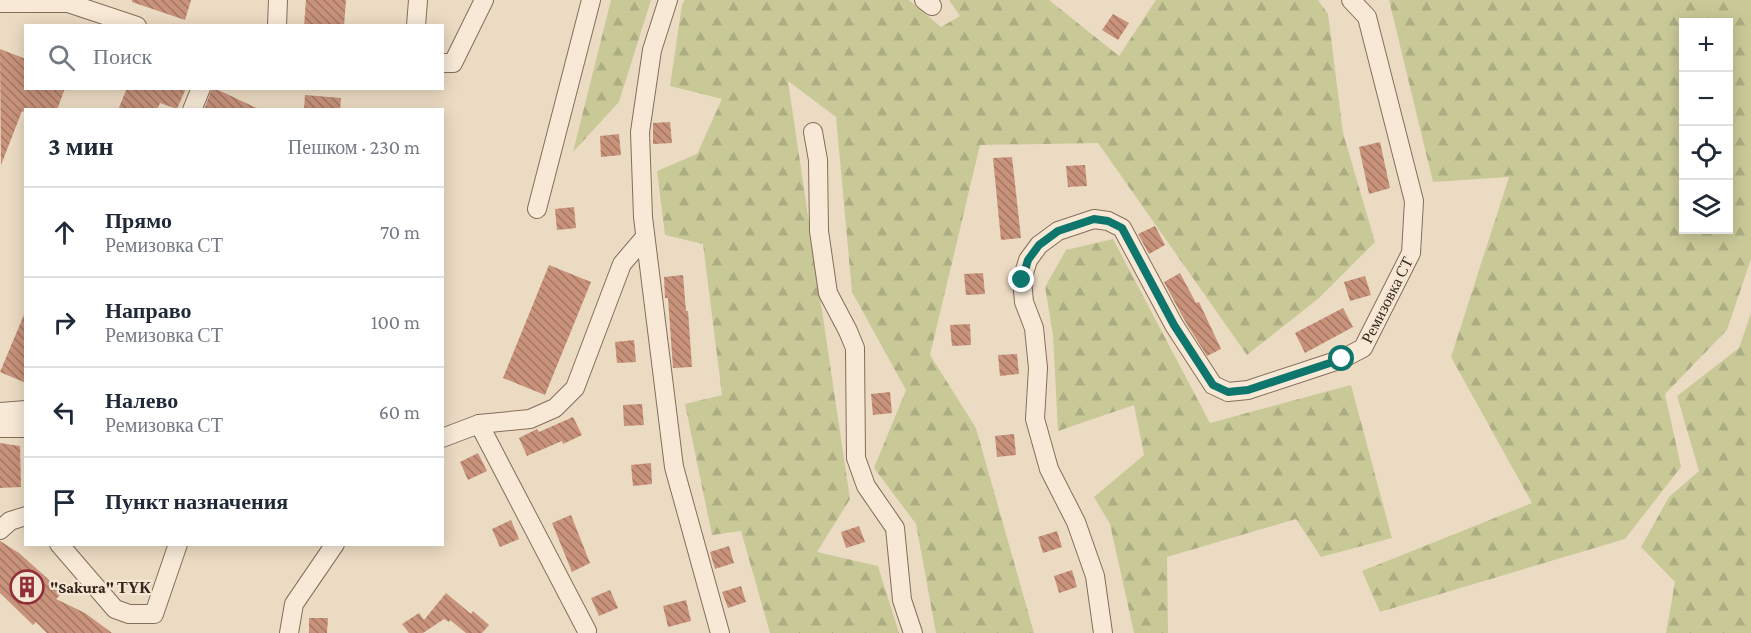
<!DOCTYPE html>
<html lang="ru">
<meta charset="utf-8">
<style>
:root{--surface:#fff;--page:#f2f2f3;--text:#1f2937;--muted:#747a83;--line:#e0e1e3}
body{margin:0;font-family:"Crimson Pro",serif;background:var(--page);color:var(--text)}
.controls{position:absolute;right:18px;top:18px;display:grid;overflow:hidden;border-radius:0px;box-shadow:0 3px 15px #0003}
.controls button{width:54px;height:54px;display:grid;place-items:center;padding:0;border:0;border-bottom:2px solid var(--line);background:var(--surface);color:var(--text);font:30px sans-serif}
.stop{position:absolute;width:18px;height:18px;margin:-14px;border:4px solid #0f766e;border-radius:50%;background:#fff}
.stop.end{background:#0f766e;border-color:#fff;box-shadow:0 2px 6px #0008}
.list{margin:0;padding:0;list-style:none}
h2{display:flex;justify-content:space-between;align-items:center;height:78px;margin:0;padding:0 24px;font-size:26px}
h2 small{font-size:20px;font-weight:400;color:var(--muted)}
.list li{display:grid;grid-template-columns:39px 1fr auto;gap:18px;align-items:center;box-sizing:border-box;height:90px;padding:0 24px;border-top:2px solid var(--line)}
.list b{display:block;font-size:22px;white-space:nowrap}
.list p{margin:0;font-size:20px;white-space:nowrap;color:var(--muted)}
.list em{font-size:20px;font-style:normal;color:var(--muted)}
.icon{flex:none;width:33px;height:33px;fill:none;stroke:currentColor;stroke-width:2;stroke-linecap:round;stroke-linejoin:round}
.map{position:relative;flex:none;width:1751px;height:633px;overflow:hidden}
.search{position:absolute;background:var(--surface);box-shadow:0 3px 15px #0003;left:24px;top:24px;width:420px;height:66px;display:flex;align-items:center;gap:15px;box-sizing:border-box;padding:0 21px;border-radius:0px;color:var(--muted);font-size:22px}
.panel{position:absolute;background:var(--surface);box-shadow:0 3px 15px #0003;left:24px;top:108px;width:420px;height:438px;border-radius:0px}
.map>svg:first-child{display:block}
</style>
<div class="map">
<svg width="1751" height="633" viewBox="0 0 1751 633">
<defs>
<pattern id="forest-firs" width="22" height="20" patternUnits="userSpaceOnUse" patternTransform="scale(1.5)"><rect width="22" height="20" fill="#c9c998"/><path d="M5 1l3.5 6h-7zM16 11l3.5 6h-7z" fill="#adad83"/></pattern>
<pattern id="building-back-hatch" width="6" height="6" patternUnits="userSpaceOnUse" patternTransform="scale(1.5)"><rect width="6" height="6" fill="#c8927b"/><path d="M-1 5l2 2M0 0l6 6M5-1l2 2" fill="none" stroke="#a37764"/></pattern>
</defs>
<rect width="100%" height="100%" fill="#ecdbc3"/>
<g fill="url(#forest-firs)" fill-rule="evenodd">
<path d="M611,0h40l-32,102 -46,50z"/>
<path d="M685,0h224l32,27 19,-11 -11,-16h100l70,56 37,-56h162l10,14 15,119 32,109 -56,56 -72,57 -149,-212 -118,2 -50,210 46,73 58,205h-98l-20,-109 -42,-56 32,-78 -54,-98 -16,-175 -48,-36 62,418 -33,53 61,14 21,67h-129l-29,-102 -29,4 -27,-131 37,-9 -19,-151 -38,-9 -8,-64 40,-17 25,-55 -52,-13 12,-81z"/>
<path d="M1389,0h362v259l-24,71 -62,64 16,73 -56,72 -245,73 -18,-41 170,-68 -81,-146 58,-180 -76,5zM1728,22v208h-44v-208z"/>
<path d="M1113,239l97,184 141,-38 41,153 -71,19 -25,-38 -129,38 1,76h-34l-24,-109 -16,-27 50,-42 -10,-50 -76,26 -5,-96 -8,-48 21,-37z"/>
<path d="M1751,313v320h-85l9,-51 -34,-35 28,-50 30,-26 -22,-75 62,-48z"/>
</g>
<g fill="url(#building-back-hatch)">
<path d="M132,0h59l-6,20 -53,-18z"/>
<path d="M306,0h40l-2,26h-40z"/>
<path d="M1113,14l16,9 -11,17 -16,-10z"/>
<path d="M0,49l26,10v29h39l-8,22h-31v3l-4,-2 -21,54z"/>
<path d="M127,88h59l-9,21 -17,-6 -3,7h-39z"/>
<path d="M212,88h2l47,22h-57z"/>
<path d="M305,95l36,3 -1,12h-36z"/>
<path d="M670,122l2,21 -19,1v-21z"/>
<path d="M619,134l2,21 -20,2 -1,-21z"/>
<path d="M1380,142l10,46 -21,6 -10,-47z"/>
<path d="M1012,157l9,81 -20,2 -8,-82z"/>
<path d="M1085,165l2,21 -19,1 -2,-21z"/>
<path d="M574,207l2,21 -19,2 -2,-21z"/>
<path d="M1155,226l10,19 -16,9 -11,-20z"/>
<path d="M549,265l42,17 -46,113 -42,-17z"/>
<path d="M983,273l2,21 -19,1 -2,-21z"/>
<path d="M1180,273l16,30 3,-1 22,47 -14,7 -22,-35 -21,-39z"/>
<path d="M683,275l3,36h2l4,56 -19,1 -5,-70h-3l-1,-21z"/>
<path d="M1365,276l6,19 -21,6 -6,-19z"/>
<path d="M1343,308l10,19 -48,26 -10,-20z"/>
<path d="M26,310v73l-26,-11z"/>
<path d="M970,324l1,21 -19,1 -2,-21z"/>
<path d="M634,340l2,22 -19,1 -2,-21z"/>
<path d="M1017,354l2,20 -19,2 -2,-21z"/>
<path d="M890,392l2,21 -19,2 -2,-21z"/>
<path d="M642,404l2,21 -20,1 -1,-21z"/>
<path d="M573,417l9,18 -19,9 -1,-3 -35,15 -8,-18 18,-9 2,3z"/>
<path d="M1014,434l2,21 -19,2 -2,-21z"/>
<path d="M0,443l20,3 1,41 -21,1z"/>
<path d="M478,453l9,18 -19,9 -8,-18z"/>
<path d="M651,463l1,21 -19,2 -2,-21z"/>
<path d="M571,515l19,48 -18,9 -20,-49z"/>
<path d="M511,520l8,19 -19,8 -8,-18z"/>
<path d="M859,526l6,16 -19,6 -5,-16z"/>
<path d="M1057,531l5,16 -19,6 -5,-16z"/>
<path d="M0,541l19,12 29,26 13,15 -5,5 29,14 27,20h-65l-11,-11 -3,3 -33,-32z"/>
<path d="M729,546l5,17 -19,6 -5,-17z"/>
<path d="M1072,570l5,17 -18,6 -5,-17z"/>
<path d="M741,586l5,16 -18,6 -6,-16z"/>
<path d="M610,590l8,18 -19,8 -8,-18z"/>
<path d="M446,593l25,21 2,-3 16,14 -7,8h-16l-16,-13 -1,2 -5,-3 -21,14h-14l-7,-9 17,-11 5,7z"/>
<path d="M686,600l5,21 -23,6 -5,-21z"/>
<path d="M309,618h19l-1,15h-18z"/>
</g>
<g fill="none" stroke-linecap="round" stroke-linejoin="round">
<defs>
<g id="minor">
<path d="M668,0l-16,50 -12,82 3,85 31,250 46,166"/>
<path d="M924,0l8,6"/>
<path d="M0,3h68l69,23"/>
<path d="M277,26l1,-26"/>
<path d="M416,26l2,-26"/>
<path d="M442,63h11l31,-63"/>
<path d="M192,110l9,-22"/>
<path d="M813,132l5,28 1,71 9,62 20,38 7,17 1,110 10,28 29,42 7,72 11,33"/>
<path d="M537,209l54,-209"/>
<path d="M0,412l26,-2"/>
<path d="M479,424l108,207"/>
<path d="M0,428h26"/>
<path d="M442,438l37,-14 51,-5 25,-11 20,-20 47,-124 23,-27"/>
<path d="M0,530l10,-9 16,-5"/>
<path d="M59,544l56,65 14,5h25l24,-70"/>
<path d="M289,633l5,-29 41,-60"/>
<path d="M1103,633l-8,-57 -19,-54 -27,-53 -14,-50 3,-51 -4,-40 -10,-26 -2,-22 6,-20 11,-15 19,-14 36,-12 14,2 14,7 52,97 39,60 15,7 20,-2 94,-31 21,-11 48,-95 3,-52 -47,-184 -16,-17"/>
</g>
</defs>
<use href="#minor" stroke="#856d5b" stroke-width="20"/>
<use href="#minor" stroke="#f7e9d6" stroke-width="18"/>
</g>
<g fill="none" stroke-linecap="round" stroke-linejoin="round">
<path stroke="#0f766e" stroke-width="8" d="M1022,280l6,-20 11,-15 19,-14 36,-12 14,2 14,7 52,97 39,60 15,7 20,-2 94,-31"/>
</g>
<defs>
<symbol id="building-ring" viewBox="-11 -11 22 22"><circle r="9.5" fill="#f4e6d2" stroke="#922e3a" stroke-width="1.5"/><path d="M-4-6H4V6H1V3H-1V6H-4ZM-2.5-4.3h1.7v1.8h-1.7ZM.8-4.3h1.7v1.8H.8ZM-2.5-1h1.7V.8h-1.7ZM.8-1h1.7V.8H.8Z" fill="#922e3a"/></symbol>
</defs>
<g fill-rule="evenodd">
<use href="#building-ring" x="8" y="568" width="38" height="38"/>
</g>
<g text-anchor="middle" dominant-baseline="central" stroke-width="4.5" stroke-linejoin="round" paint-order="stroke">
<g font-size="16" fill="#36271e" stroke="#f4e6d2">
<text transform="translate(1387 300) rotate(-63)">Ремизовка СТ</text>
</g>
<g font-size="16" font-weight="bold" fill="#36271e" stroke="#f4e6d2" text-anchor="start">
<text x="50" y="587">"Sakura" ТҮК</text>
</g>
</g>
</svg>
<div class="controls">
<button>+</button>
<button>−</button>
<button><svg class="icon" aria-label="locate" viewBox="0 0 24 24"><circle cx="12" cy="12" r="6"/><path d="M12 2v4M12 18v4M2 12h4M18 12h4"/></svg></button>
<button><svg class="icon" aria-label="layers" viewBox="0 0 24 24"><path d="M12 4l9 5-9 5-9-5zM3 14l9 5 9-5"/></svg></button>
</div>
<div class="stop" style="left:1342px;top:359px"></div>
<div class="stop end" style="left:1022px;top:280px"></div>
<div class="search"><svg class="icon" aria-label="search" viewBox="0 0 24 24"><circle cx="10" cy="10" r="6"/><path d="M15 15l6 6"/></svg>Поиск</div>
<section class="panel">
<h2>3 мин<small>Пешком · 230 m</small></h2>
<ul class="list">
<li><svg class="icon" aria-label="ahead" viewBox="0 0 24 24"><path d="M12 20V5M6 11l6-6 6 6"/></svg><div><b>Прямо</b><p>Ремизовка СТ</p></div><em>70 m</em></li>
<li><svg class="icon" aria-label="right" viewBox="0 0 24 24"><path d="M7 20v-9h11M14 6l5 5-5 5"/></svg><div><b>Направо</b><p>Ремизовка СТ</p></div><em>100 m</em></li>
<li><svg class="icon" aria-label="left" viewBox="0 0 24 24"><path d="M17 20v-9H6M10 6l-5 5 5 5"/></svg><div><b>Налево</b><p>Ремизовка СТ</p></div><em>60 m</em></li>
<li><svg class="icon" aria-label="arrive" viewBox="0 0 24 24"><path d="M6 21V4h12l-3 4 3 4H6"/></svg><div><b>Пункт назначения</b></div></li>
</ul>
</section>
</div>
